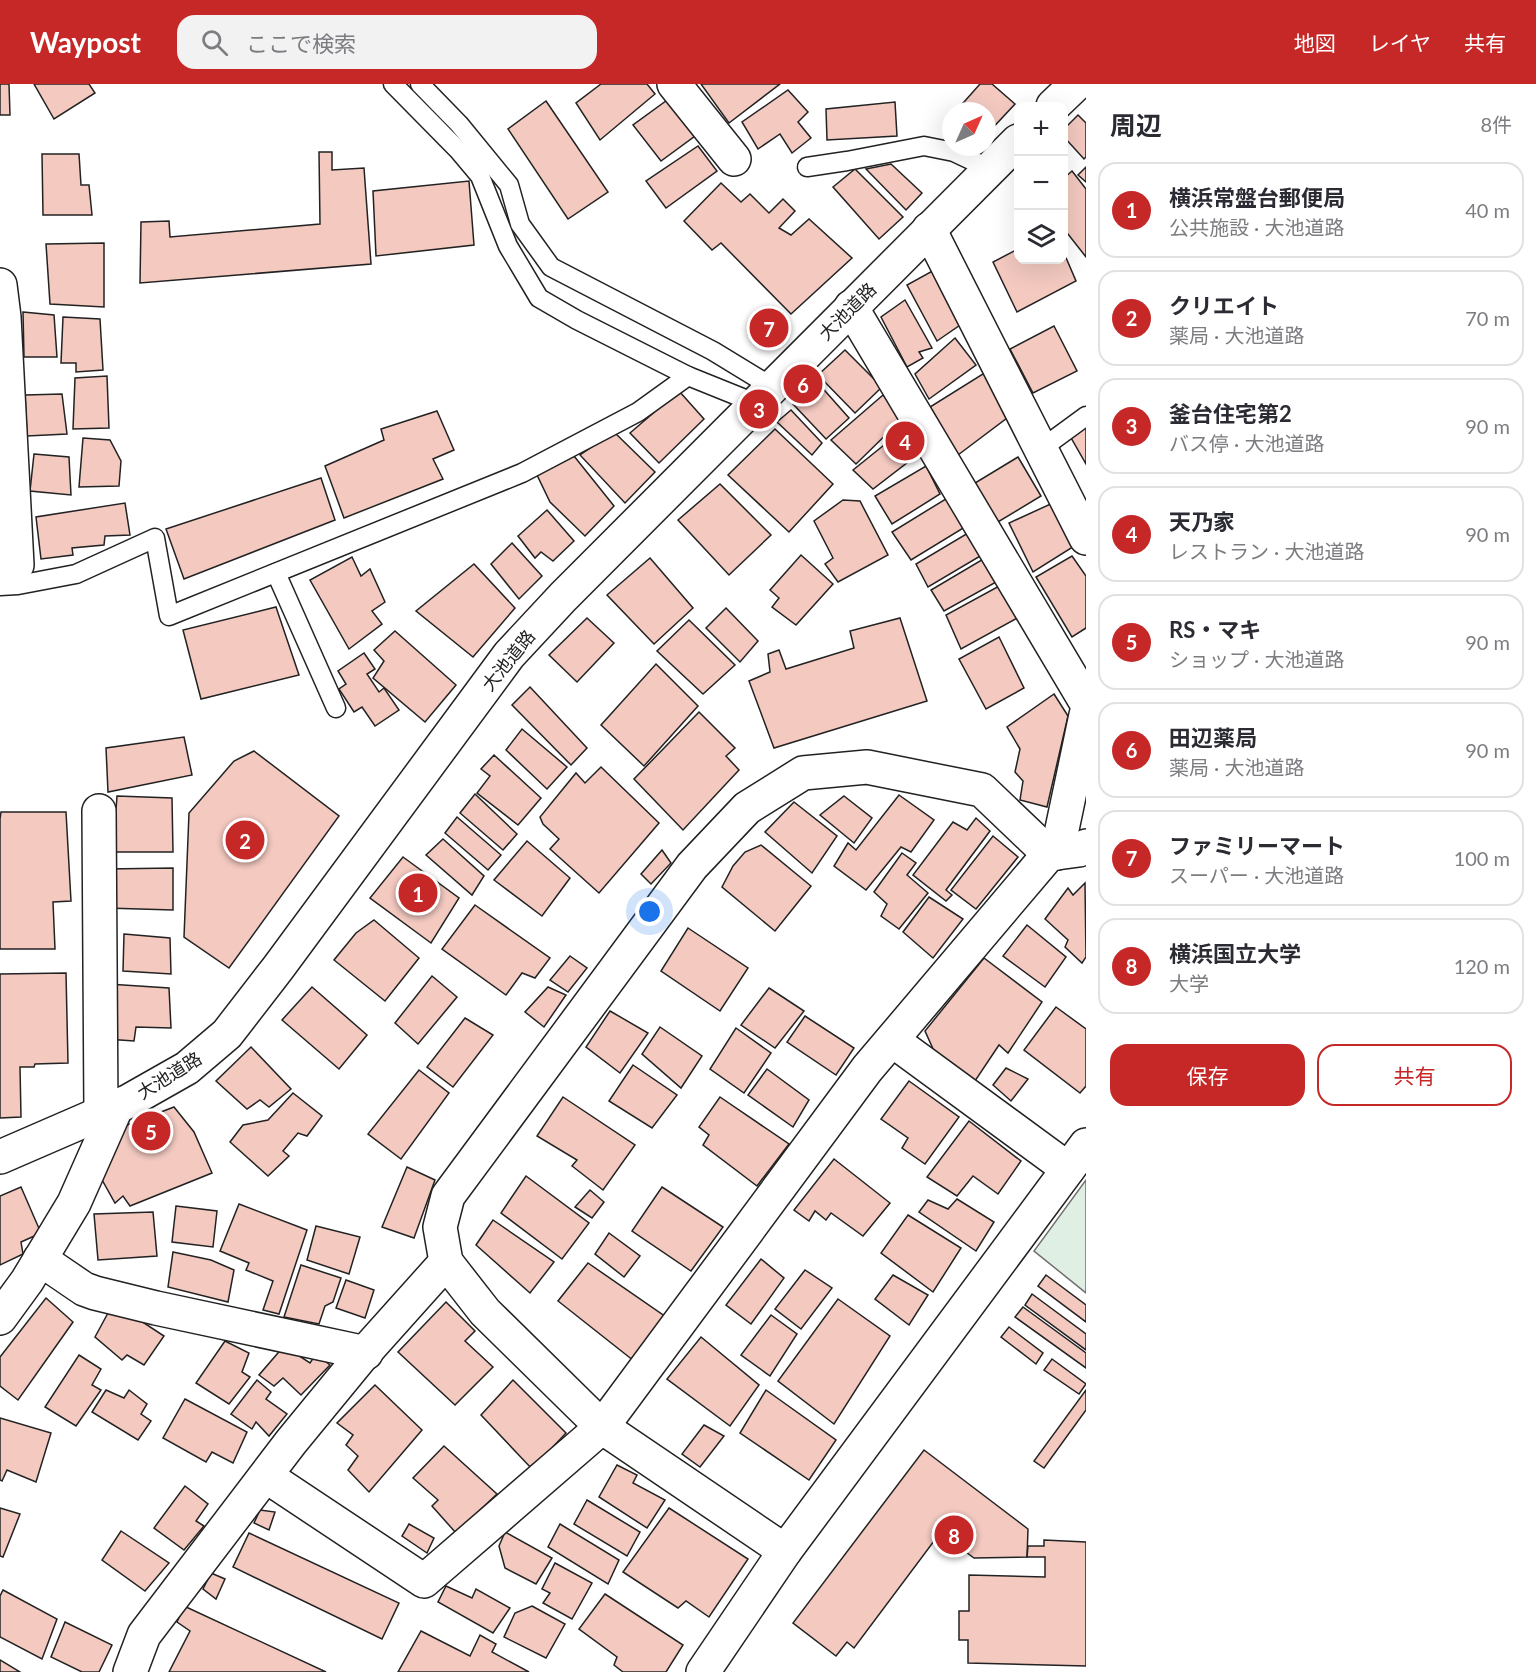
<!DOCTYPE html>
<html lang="ja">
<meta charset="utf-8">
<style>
:root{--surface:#fff;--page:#f2f2f3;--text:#2b2b33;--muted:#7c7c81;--line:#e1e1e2;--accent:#c62828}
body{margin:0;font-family:Lato,"Noto Sans JP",sans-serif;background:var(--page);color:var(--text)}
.controls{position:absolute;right:18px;top:18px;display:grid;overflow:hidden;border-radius:12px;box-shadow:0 6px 24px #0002}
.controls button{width:54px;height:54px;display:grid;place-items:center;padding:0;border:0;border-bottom:2px solid var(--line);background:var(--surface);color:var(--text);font:30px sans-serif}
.compass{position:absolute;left:942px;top:18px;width:54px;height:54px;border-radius:50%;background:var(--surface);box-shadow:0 6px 24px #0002;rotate:45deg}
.you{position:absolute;left:650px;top:828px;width:21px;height:21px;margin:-15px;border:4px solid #fff;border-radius:50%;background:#1a73e8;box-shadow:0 0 0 9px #1a73e833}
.badge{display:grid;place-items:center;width:39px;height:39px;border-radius:50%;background:var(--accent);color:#fff;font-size:20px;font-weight:700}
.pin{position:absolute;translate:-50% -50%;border:3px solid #fff;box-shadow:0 2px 6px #0006}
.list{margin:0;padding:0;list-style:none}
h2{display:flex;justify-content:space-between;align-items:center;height:78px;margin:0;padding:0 24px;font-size:26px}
h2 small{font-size:20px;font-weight:400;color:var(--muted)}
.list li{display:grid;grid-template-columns:39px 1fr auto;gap:18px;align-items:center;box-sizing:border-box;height:96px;margin:0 12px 12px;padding:0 12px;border:2px solid var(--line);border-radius:18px}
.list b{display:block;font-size:22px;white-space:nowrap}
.list p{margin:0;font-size:20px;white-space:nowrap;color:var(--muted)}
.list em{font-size:20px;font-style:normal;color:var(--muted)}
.actions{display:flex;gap:12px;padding:18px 24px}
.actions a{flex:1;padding:14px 0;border:2px solid var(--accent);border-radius:18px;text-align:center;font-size:21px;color:var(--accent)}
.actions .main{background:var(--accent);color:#fff}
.icon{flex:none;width:33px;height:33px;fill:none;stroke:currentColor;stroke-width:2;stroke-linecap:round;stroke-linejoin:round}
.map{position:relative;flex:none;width:1086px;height:1588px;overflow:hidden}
header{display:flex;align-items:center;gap:36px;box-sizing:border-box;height:84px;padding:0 30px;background:var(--accent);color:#fff}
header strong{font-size:28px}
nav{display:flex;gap:33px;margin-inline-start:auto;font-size:21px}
.search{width:420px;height:54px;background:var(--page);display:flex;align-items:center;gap:15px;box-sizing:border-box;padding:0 21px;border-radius:18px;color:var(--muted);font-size:22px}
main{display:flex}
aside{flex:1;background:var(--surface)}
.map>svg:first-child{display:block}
</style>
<header>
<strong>Waypost</strong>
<div class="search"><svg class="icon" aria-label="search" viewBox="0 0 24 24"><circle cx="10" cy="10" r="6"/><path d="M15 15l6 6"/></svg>ここで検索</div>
<nav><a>地図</a><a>レイヤ</a><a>共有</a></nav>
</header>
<main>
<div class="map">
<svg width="1086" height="1588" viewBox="0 0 1086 1588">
<rect width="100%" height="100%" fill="#fff"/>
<path fill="#e0efe3" stroke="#6f6f6f" stroke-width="1.5" d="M1086,1096v113l-52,-42z"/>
<g fill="#f3c9c0" stroke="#222" stroke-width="1.5">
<path d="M0,0h9l1,31h-10z"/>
<path d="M34,0h55l6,9 -41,26z"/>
<path d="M601,0h46l8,10 -55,46 -24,-37z"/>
<path d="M701,0h79l-51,39z"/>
<path d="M980,0h12l23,20 -28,30v-23h-31z"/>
<path d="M788,6l20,22 -10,10 13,16 -19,15 -12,-19 -22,15 -16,-27z"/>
<path d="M670,14l25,38 -34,25 -28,-36z"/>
<path d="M546,17l62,91 -40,27 -60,-90z"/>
<path d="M895,18l2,34 -70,4 -1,-31z"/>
<path d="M1078,31l8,8v34l-2,2 -20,-22v-8z"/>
<path d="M698,62l19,25 -51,37 -20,-27z"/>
<path d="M319,68h13v18l32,-2 7,96 -231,19 1,-61 28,-1 1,16 150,-13z"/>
<path d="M42,70h37l2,31h8l3,30h-49z"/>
<path d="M891,80l31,29 -16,17 -40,-41z"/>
<path d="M1086,83v15l-8,-7z"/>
<path d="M855,85l48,48 -24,22 -46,-52z"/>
<path d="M1072,87l14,18v68l-22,-28v-51z"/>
<path d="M469,97l5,64 -98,11 -3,-65z"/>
<path d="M721,99l20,19 9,-8 19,19 14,-14 12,12 -16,17 12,7 18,-16 43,39 -61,56 -70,-71 -9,7 -28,-29z"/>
<path d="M104,159v64l-54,-3 -4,-60z"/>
<path d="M1018,165v11h46v-7l12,28 -59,31 -24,-50z"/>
<path d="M936,185l27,54 -26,18 -30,-56z"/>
<path d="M905,216l27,48 -13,4 4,6 -16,9 -26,-50z"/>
<path d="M23,228l31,3 3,42h-33z"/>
<path d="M63,233l37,2 3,51 -27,2v-9h-15z"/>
<path d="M1054,242l23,45 -44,22 -23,-44z"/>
<path d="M955,254l21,27 -47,34 -14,-25z"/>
<path d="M845,266l37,37 -27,26 -37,-38z"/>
<path d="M986,288l25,43 -53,40 -28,-48z"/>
<path d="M107,292l2,52 -36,1 2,-51z"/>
<path d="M818,299l31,35 -23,21 -33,-35z"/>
<path d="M679,307l25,28 -45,44 -29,-30z"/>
<path d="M62,310l5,40 -40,2 -2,-41z"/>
<path d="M883,311l20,23 -47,46 -25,-24z"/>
<path d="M791,326l31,33 -10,12 -35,-33z"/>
<path d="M437,327l17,39 -21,9 10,20 -99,39 -19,-52 59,-26 -3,-11z"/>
<path d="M1086,342v38l-16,-28z"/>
<path d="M775,345l58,55 -44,48 -61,-57z"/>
<path d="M904,345l17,23 -48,37 -20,-19z"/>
<path d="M614,348l41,40 -30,31 -45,-48z"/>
<path d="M83,354l27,2 11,21 -2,25 -40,1z"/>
<path d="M34,370l35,3 2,38 -41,-4z"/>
<path d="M574,372l40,50 -29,30 -35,-34 -13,-27z"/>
<path d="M1018,373l23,39 -43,26 -23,-39z"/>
<path d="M926,382l14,28 -48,30 -17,-28z"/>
<path d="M321,394l14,42 -151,59 -18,-50z"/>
<path d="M720,400l51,51 -42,40 -51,-55z"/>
<path d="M949,413l16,30 -54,33 -19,-28z"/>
<path d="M843,416l17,1 28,54 -50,27 -13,-18 8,-6 -19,-37z"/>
<path d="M1055,418l21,43 -43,27 -24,-49z"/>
<path d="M125,419l5,32 -25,1 -1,9 -32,3 1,7 -32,4 -5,-42z"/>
<path d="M547,426l27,31 -21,20 -12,-9 -6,6 -17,-22z"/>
<path d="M968,449l14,22 -54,32 -12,-23z"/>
<path d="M512,459l30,33 -23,23 -28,-35z"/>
<path d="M801,471l32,29 -37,41 -24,-18 7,-9 -9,-8z"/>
<path d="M1072,472l14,20v52l-14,9 -36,-60z"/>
<path d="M352,473l9,19 9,-7 15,33 -13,9 10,13 -33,25 -39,-69z"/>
<path d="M650,474l43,50 -39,36 -47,-49z"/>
<path d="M985,474l13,23 -54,30 -13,-21z"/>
<path d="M474,480l41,44 -42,49 -57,-46z"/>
<path d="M1001,501l18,32 -58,32 -15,-34z"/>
<path d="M276,523l23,68 -98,24 -18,-69z"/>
<path d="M726,524l32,33 -18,21 -34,-34z"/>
<path d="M587,534l27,25 -37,39 -28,-27z"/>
<path d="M900,534l27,83 -153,47 -25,-67 21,-9 -2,-18 11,-4 7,19 68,-21 -4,-17z"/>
<path d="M689,536l46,45 -32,29 -46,-43z"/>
<path d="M395,547l61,54 -31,37 -52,-44 11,-17 -10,-11z"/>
<path d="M999,553l25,51 -38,21 -27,-50z"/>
<path d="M364,569l11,16 -8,5 12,18 5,-4 15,22 -24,16 -13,-19 -8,5 -15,-23 7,-5 -8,-13z"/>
<path d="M656,580l42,42 -54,60 -43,-41z"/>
<path d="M530,603l57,61 -16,17 -59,-60z"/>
<path d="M1054,610l14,22 -21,91 -27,-7 3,-19 -8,-9 5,-23 -13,-22z"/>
<path d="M699,628l36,36 -9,8 13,14 -56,60 -49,-51z"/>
<path d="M522,645l45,38 -20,22 -41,-39z"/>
<path d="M184,653l8,38 -84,17 -2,-44z"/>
<path d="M254,667l85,65 -110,152 -45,-31 5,-124 45,-52z"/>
<path d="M494,671l47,43 -23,27 -41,-32 13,-17 -9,-7z"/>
<path d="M601,683l58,56 -60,70 -49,-44 9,-10 -16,-15 -3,-7 36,-44 9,10z"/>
<path d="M475,710l42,40 -14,16 -43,-37z"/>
<path d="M899,711l35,25 -23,32 -10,-5 -35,43 -32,-24 14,-23 8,7z"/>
<path d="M117,712l55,2 1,54h-60z"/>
<path d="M844,712l28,22 -18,25 -34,-28z"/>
<path d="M794,718l43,34 -25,37 -47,-41z"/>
<path d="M1,728h65l5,89 -18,1 2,47h-55v-130z"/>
<path d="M457,733l44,38 -13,15 -43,-37z"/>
<path d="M976,734l14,13 -44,59 6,5 -6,6 -33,-26 40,-53 14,8z"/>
<path d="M993,752l25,21 -42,52 -25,-19z"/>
<path d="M443,755l41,37 -12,19 -46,-40z"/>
<path d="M527,757l43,37 -28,38 -48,-36z"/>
<path d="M761,761l50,41 -36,45 -53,-44 11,-21 12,-14z"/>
<path d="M662,766l9,13 -20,21 -10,-10z"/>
<path d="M902,769l14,10 -9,12 21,18 -29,36 -18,-13 6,-12 -13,-12z"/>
<path d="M403,773l56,41 -28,45 -61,-45z"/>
<path d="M173,784v42l-67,-2v-39z"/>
<path d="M1085,799l1,74 -4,6 -17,-16 3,-7 -23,-21 23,-31 5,7z"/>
<path d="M929,813l34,22 -30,39 -30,-26z"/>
<path d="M475,821l75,53 -15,20 -13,-5 -16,22 -64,-46z"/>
<path d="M374,836l45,38 -34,43 -51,-41 22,-27z"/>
<path d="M1027,841l39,32 -21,30 -42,-31z"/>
<path d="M688,844l60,40 -28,43 -59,-40z"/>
<path d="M124,850l46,4 1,36 -48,-3z"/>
<path d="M570,872l17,12 -19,24 -18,-12z"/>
<path d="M984,874l58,44 -34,51 -9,-8 -24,36 -41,-30 -9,-20z"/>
<path d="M66,889l2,90 -33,1 -1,3h-14l1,50 -21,1v-144z"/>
<path d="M432,892l25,21 -39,47 -23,-21z"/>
<path d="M108,900l61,4 2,40 -35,-1 -2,14 -28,-2z"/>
<path d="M312,903l55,48 -28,34 -57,-49z"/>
<path d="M548,903l18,8 -22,32 -19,-15z"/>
<path d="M769,904l35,23 -29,37 -34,-23z"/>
<path d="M1056,923l30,22v57l-6,7 -56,-43z"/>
<path d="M610,927l38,22 -28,40 -34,-26z"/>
<path d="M805,932l49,32 -18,27 -49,-33z"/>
<path d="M465,934l28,17 -40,52 -26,-20z"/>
<path d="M660,943l42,29 -21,32 -39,-34z"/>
<path d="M736,944l35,25 -27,40 -34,-24z"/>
<path d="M251,963l40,42 -22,18 -9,-7 -13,9 -31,-28z"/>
<path d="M633,981l44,30 -25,33 -43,-27z"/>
<path d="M1006,984l22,11 -17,22 -18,-16z"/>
<path d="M767,985l42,31 -16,27 -45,-32z"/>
<path d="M419,986l30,23 -48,66 -33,-25z"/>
<path d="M909,997l50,36 -34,47 -23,-16 6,-10 -27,-19z"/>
<path d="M293,1009l29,23 -15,20 -9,-3 -15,18 6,5 -21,20 -38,-34 13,-17 25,-5z"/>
<path d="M563,1013l72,48 -32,45 -31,-24 5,-6 -40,-24z"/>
<path d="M720,1013l69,47 -32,42 -54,-41 6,-10 -10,-8z"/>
<path d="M174,1023l20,25 18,41 -82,33 -7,-10 -8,7 -14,-25 26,-53z"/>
<path d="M969,1037l52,40 -23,33 -25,-18 -16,20 -30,-19z"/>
<path d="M834,1075l56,44 -27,33 -32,-23 -5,7 -11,-9 -6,10 -15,-11z"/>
<path d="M407,1083l28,13 -21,58 -32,-11z"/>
<path d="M526,1092l63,47 -27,36 -61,-46z"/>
<path d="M21,1103l20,46 -20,9 2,12 -23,11v-69z"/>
<path d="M662,1103l61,40 -32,44 -59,-40z"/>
<path d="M590,1106l14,12 -12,16 -17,-11z"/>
<path d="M957,1115l37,23 -18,29 -57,-39 9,-12 20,9z"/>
<path d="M239,1120l68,26 -28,84 -16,-4 10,-29 -27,-11 3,-7 -29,-12z"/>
<path d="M176,1122l41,5 -4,36 -41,-5z"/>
<path d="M153,1128l4,44 -59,4 -4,-46z"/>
<path d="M908,1131l53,33 -28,44 -52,-39z"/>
<path d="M493,1136l61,42 -24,31 -54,-48z"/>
<path d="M316,1142l44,11 -11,37 -42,-14z"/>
<path d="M609,1149l31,23 -16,21 -29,-23z"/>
<path d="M173,1168l38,8 23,10 -6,32 -60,-15z"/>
<path d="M761,1175l23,19 -33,46 -25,-19z"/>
<path d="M588,1179l78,54 -32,44 -76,-60z"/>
<path d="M301,1181l40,13 -8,24 -8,4 -6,18 -35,-7z"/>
<path d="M805,1186l27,18 -31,41 -26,-20z"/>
<path d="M893,1191l35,20 -19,30 -34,-26z"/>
<path d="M1046,1191l40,30v17l-48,-36z"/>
<path d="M346,1196l28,10 -9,28 -29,-10z"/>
<path d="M1032,1210l54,40v16l-61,-45z"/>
<path d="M46,1214l27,24 -55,78 -18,-14v-29z"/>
<path d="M838,1215l52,37 -56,88 -56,-43z"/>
<path d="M446,1218l29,29 -10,10 28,26 -38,38 -57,-53z"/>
<path d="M1023,1223l63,46v15l-71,-51z"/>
<path d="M108,1229l27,4 29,19 -20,29 -17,-10 -5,5 -27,-23z"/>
<path d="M771,1231l26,19 -27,42 -29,-21z"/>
<path d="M1009,1243l34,26 -7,11 -35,-27z"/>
<path d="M701,1253l58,48 -29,41 -63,-47z"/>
<path d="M225,1257l24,12 -7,19 8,5 -21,27 -33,-21z"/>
<path d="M284,1262l26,17 6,-9 14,11 -29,30 -18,-17 -9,8 -15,-11z"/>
<path d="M79,1271l22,14 -9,16 9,5 -25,36 -31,-19z"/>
<path d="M1052,1275l34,25 -7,10 -35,-24z"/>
<path d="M257,1296l14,12 -5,7 21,15 -18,22 -13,-14 -4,7 -21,-15z"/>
<path d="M513,1296l53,53 -34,36 -51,-54z"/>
<path d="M375,1301l47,45 -53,62 -21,-22 10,-14 -12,-11 7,-10 -16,-12z"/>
<path d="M106,1306l18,8 5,-8 18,14 -6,10 10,7 -13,19 -46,-28z"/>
<path d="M766,1306l70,50 -27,40 -69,-47z"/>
<path d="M1086,1306v20l-42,58 -10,-7z"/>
<path d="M185,1315l62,33 -14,31 -21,-11 -6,10 -43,-24z"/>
<path d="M0,1334l51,15 -15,49 -29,-12 -5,11 -2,-1z"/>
<path d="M704,1341l20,11 -24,31 -18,-13z"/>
<path d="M444,1362l53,48 -41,39 -24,-27 6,-6 -25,-22z"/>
<path d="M924,1366l104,79 -1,28 -53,1 -34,-25 -86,115 -7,-6 -11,14 -43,-33z"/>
<path d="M617,1381l20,10 -4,8 32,17 -18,28 -48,-31z"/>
<path d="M185,1402l23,18 -12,17 8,5 -20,24 -30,-22z"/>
<path d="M587,1416l53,32 -13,24 -53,-32z"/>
<path d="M0,1424l20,6 -17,43 -3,-1z"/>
<path d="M669,1424l79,51 -39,58 -23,-16 -8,7 -55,-36z"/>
<path d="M260,1426l15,2 -6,18 -15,-7z"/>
<path d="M409,1440l25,14 -7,15 -25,-17z"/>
<path d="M560,1440l59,36 -11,24 -60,-37z"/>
<path d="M121,1447l48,32 -24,28 -43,-31z"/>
<path d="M505,1448l47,26 -16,26 -31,-16 -6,-22z"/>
<path d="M249,1449l150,70 -17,36 -149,-72z"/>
<path d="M1044,1456l42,2v124l-118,-3v-23h-9v-29h10v-36l76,2v-20h-18l1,-11h16z"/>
<path d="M555,1479l37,20 -20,36 -29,-16 7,-10 -8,-4z"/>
<path d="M211,1489l14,6 -9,20 -13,-10z"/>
<path d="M446,1502l26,12 4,-9 34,19 -17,25 -55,-31z"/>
<path d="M3,1506l54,29 -15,40 -42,-22v-41z"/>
<path d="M605,1510l78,51 -17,27h-43l-9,-7 3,-8 -38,-28z"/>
<path d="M184,1522l142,66h-157l21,-41 -13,-9z"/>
<path d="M532,1522l33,18 -19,34 -42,-21 11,-24z"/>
<path d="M65,1538l47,23 -13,27h-17l-31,-15z"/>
<path d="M421,1547l49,25 10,-21 16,9 -4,8 37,20h-131z"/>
<path d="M0,1576l20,12h-20z"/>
</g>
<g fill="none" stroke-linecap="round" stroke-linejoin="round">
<defs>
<g id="lane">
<path d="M393,0l66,67 21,25 28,70 31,52 38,22 111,56 67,27"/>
<path d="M420,0l39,40 50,61 11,39 31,43 162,84 59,36"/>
<path d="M807,83l40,-6 77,-15 30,6 36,17"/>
<path d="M1041,365l45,-33"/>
<path d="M276,489l60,135"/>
<path d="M0,502l18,-1 58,-11 79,-36 14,78 353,-143 116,-61 50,-36"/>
</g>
<g id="street">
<path d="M674,0l60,75"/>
<path d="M929,145l157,309"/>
<path d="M0,201l4,32 13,248 -17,1"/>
<path d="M851,223l235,395"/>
<path d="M99,727l2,302"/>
<path d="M1057,769l29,-138"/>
<path d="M892,956l176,129"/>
<path d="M40,1175l44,30 11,4 61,15 210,45"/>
<path d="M446,1178l39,50 117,115 183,124"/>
<path d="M0,1234l27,-37 47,-78 43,-97"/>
<path d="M266,1392l158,105 178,-154 265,-358 182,-215 30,-4 7,-4"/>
<path d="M130,1588l14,-37 147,-193 69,-84 86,-96 -6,-35 8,-31 244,-330 55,-58 56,-35 64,-6 115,23 67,64"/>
<path d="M703,1588l82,-121 301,-406"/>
</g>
<g id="secondary">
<path d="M1053,22l23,-22"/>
<path d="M0,1073l127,-55 60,-34 40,-34 51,-66 231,-313 54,-58 455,-456"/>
</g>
</defs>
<use href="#lane" stroke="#222" stroke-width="21"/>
<use href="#street" stroke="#222" stroke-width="36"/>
<use href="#secondary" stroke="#222" stroke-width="36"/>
<use href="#lane" stroke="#fff" stroke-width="18"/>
<use href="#street" stroke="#fff" stroke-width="33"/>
<use href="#secondary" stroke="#fff" stroke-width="33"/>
</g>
<g text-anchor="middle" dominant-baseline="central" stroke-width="4.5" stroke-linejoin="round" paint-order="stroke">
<g font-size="18" fill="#222" stroke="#fff">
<text transform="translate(847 227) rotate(-45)">大池道路</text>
<text transform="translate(508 576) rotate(-51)">大池道路</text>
<text transform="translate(169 991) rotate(-32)">大池道路</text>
</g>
</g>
</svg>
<div class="controls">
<button>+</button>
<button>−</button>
<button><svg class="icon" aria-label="layers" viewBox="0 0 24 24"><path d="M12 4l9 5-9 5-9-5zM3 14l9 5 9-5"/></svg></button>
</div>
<svg class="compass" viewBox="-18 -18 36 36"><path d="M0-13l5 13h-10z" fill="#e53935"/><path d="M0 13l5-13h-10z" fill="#7c7c81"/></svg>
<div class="you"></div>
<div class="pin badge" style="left:418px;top:809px">1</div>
<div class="pin badge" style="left:245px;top:756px">2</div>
<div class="pin badge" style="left:759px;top:325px">3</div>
<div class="pin badge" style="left:905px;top:357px">4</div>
<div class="pin badge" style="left:151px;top:1047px">5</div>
<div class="pin badge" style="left:803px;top:300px">6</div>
<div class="pin badge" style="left:769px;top:244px">7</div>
<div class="pin badge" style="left:954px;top:1451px">8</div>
</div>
<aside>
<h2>周辺<small>8件</small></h2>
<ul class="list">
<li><span class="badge">1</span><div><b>横浜常盤台郵便局</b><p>公共施設 · 大池道路</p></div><em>40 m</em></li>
<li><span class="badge">2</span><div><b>クリエイト</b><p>薬局 · 大池道路</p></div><em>70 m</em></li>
<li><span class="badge">3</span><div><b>釜台住宅第2</b><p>バス停 · 大池道路</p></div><em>90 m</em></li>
<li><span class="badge">4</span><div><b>天乃家</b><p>レストラン · 大池道路</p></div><em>90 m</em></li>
<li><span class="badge">5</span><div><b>RS・マキ</b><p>ショップ · 大池道路</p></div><em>90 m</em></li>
<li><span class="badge">6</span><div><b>田辺薬局</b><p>薬局 · 大池道路</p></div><em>90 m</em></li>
<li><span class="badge">7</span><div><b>ファミリーマート</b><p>スーパー · 大池道路</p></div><em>100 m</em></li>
<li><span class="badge">8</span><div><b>横浜国立大学</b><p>大学</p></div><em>120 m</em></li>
</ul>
<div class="actions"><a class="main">保存</a><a>共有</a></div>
</aside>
</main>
